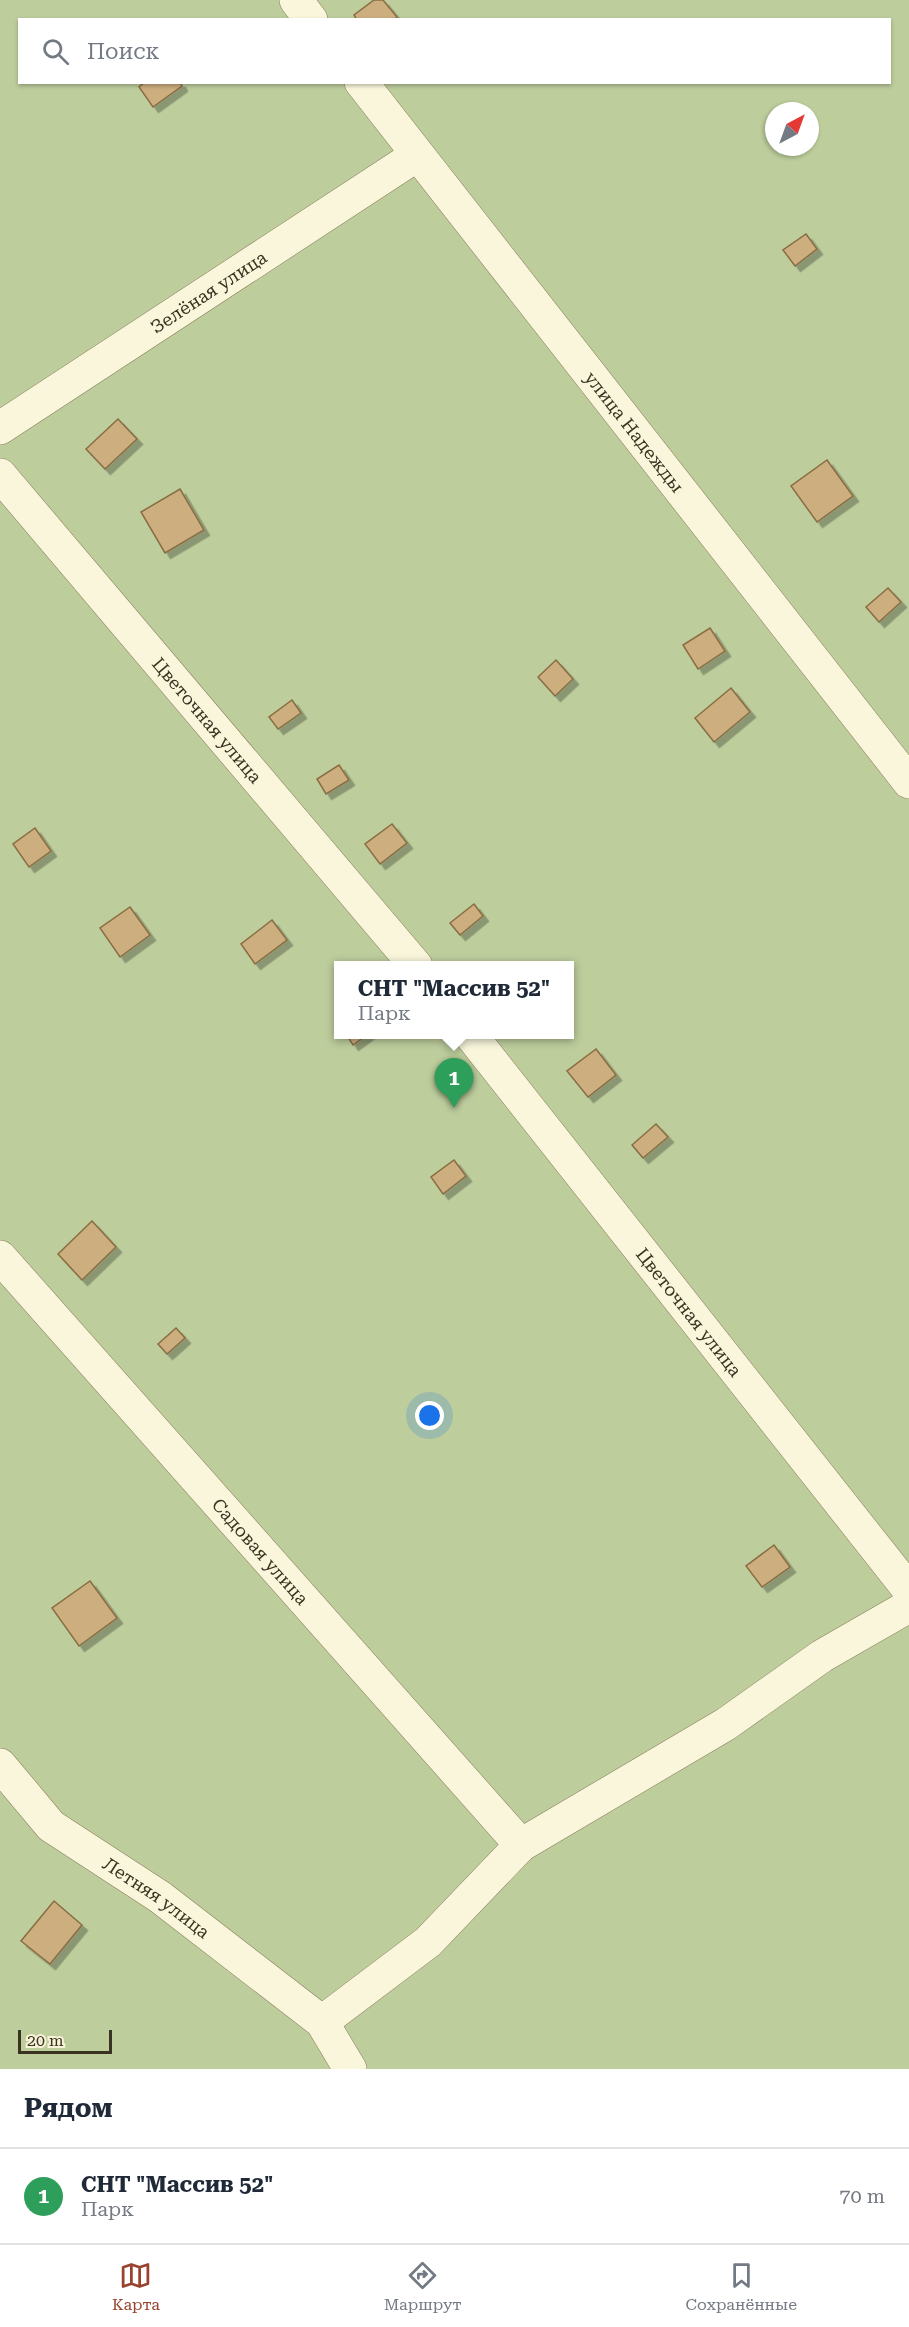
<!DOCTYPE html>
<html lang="ru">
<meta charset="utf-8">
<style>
:root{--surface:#fff;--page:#f6f6f7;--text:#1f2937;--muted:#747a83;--line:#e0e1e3;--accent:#99432e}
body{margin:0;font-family:"Roboto Serif",serif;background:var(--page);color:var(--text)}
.compass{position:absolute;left:765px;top:102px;width:54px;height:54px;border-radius:50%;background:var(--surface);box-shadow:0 2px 4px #0004;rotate:41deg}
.scale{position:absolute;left:18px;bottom:15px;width:94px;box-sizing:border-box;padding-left:6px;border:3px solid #3b3321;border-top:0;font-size:16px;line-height:21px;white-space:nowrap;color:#3b3321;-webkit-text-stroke:4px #f6f3d8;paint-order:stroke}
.you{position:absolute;left:430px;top:1416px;width:21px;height:21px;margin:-15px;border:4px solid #fff;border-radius:50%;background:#1a73e8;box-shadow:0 0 0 9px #1a73e833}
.badge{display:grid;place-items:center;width:39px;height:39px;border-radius:50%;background:var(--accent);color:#fff;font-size:20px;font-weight:700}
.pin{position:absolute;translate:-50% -50px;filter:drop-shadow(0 2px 3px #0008)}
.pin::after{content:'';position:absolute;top:32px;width:21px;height:18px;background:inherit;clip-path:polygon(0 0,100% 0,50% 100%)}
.popup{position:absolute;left:334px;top:961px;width:240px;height:78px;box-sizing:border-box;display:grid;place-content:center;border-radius:0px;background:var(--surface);filter:drop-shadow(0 2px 4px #0005);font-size:20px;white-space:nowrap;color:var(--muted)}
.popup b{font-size:22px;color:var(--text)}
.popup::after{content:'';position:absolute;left:50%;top:100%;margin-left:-12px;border:12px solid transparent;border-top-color:var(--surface)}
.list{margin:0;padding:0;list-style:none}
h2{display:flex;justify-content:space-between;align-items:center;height:78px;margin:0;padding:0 24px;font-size:26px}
h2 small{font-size:20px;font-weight:400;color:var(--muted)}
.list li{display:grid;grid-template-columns:39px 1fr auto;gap:18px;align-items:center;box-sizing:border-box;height:96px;padding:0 24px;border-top:2px solid var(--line)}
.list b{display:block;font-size:22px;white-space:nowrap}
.list p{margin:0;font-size:20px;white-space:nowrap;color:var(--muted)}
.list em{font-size:20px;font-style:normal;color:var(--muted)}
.icon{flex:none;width:33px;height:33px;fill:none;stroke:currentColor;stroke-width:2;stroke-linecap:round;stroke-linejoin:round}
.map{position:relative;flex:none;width:909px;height:2069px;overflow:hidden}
.search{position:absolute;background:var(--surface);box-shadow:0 2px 4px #0004;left:18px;right:18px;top:18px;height:66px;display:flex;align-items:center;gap:15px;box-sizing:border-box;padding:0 21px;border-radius:0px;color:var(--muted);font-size:22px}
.sheet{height:174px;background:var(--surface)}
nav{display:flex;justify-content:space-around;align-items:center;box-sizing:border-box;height:84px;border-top:2px solid var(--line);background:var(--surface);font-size:16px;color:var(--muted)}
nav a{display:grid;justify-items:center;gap:3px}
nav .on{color:var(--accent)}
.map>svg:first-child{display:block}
</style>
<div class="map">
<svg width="909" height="2069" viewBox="0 0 909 2069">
<defs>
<filter id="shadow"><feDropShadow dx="5.5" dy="5.5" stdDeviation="0" flood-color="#0004"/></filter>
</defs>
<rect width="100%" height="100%" fill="#eeebc8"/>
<path fill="#bdcd9c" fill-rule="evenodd" d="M0,0h909v2069h-909zM20,20h870v62h-870zM774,111h36v36h-36zM338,966h232v68h-232z"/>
<g fill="#ccae7f" stroke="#896d43" stroke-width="1.5" filter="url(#shadow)">
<path d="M374,0h9l14,17 -3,3h-37l-3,-5z"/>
<path d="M145,82h35l2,4 -29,21 -14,-20z"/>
<path d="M806,234l11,15 -22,17 -12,-16z"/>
<path d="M118,419l19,20 -32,30 -19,-20z"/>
<path d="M827,460l26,36 -36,26 -26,-36z"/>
<path d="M180,489l24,41 -39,23 -24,-41z"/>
<path d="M888,588l13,14 -22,20 -13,-15z"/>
<path d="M710,628l15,23 -27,18 -15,-24z"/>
<path d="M556,660l17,19 -18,17 -17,-19z"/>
<path d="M731,688l19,24 -36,30 -19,-24z"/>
<path d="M292,700l9,13 -23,16 -9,-12z"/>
<path d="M339,765l10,15 -23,14 -9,-15z"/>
<path d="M392,824l15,19 -27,21 -15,-20z"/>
<path d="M35,828l16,23 -22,16 -16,-23z"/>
<path d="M474,904l9,12 -23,19 -10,-12z"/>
<path d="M130,907l20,28 -30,22 -20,-29z"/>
<path d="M272,920l15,20 -32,24 -14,-20z"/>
<path d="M346,1034h22l-15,11z"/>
<path d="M596,1049l20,26 -28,22 -21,-26z"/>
<path d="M656,1124l12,13 -25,21 -11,-13z"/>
<path d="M454,1160l12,16 -23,18 -12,-17z"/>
<path d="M92,1221l24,26 -34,33 -24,-26z"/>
<path d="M176,1328l9,10 -18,16 -9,-10z"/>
<path d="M774,1545l16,22 -28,20 -16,-21z"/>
<path d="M90,1581l27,37 -38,28 -27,-38z"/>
<path d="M54,1901l28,24 -32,39 -29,-23z"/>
</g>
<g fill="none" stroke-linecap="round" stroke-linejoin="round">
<defs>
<g id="minor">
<path d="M296,0l15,20"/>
<path id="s1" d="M361,82l548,700"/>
<path id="s2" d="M0,428l417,-273"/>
<path id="s3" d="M0,475l416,491"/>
<path id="s4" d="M470,1034l439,556"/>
<path id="s5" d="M0,1257l521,588"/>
<path id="s6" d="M0,1765l51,61 109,71 162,125 28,47"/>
<path d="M322,2022l106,-80 93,-97 205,-121 96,-68 87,-50"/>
</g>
</defs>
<use href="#minor" stroke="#8a7e5d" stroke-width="34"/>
<use href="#minor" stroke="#f9f6dc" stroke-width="33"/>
</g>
<g text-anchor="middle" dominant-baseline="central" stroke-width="4.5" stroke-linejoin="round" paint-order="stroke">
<g font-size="18" fill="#3b3321" stroke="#f6f3d8">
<text stroke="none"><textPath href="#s2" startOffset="249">Зелёная улица</textPath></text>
<text stroke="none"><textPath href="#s1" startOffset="444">улица Надежды</textPath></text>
<text stroke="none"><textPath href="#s3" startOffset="321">Цветочная улица</textPath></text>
<text stroke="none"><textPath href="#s4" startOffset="354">Цветочная улица</textPath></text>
<text stroke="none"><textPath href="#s5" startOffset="393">Садовая улица</textPath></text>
<text stroke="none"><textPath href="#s6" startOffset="207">Летняя улица</textPath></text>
</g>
</g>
</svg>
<svg class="compass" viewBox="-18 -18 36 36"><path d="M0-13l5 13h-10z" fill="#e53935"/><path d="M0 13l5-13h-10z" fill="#747a83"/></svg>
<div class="scale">20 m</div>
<div class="you"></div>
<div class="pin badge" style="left:454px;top:1108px;background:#2e9e5b">1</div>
<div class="popup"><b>СНТ &quot;Массив 52&quot;</b>Парк</div>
<div class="search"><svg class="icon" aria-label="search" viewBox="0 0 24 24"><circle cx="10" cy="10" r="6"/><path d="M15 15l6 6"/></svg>Поиск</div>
</div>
<section class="sheet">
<h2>Рядом<small></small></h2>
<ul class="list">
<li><span class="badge" style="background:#2e9e5b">1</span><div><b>СНТ &quot;Массив 52&quot;</b><p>Парк</p></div><em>70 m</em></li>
</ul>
</section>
<nav>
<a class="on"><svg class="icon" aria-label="map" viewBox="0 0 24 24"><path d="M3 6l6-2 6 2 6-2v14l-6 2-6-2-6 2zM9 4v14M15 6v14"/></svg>Карта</a>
<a><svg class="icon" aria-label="directions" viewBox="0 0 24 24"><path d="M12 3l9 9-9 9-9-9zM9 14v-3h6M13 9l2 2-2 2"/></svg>Маршрут</a>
<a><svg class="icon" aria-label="saved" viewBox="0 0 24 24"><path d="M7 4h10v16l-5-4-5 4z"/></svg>Сохранённые</a>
</nav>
